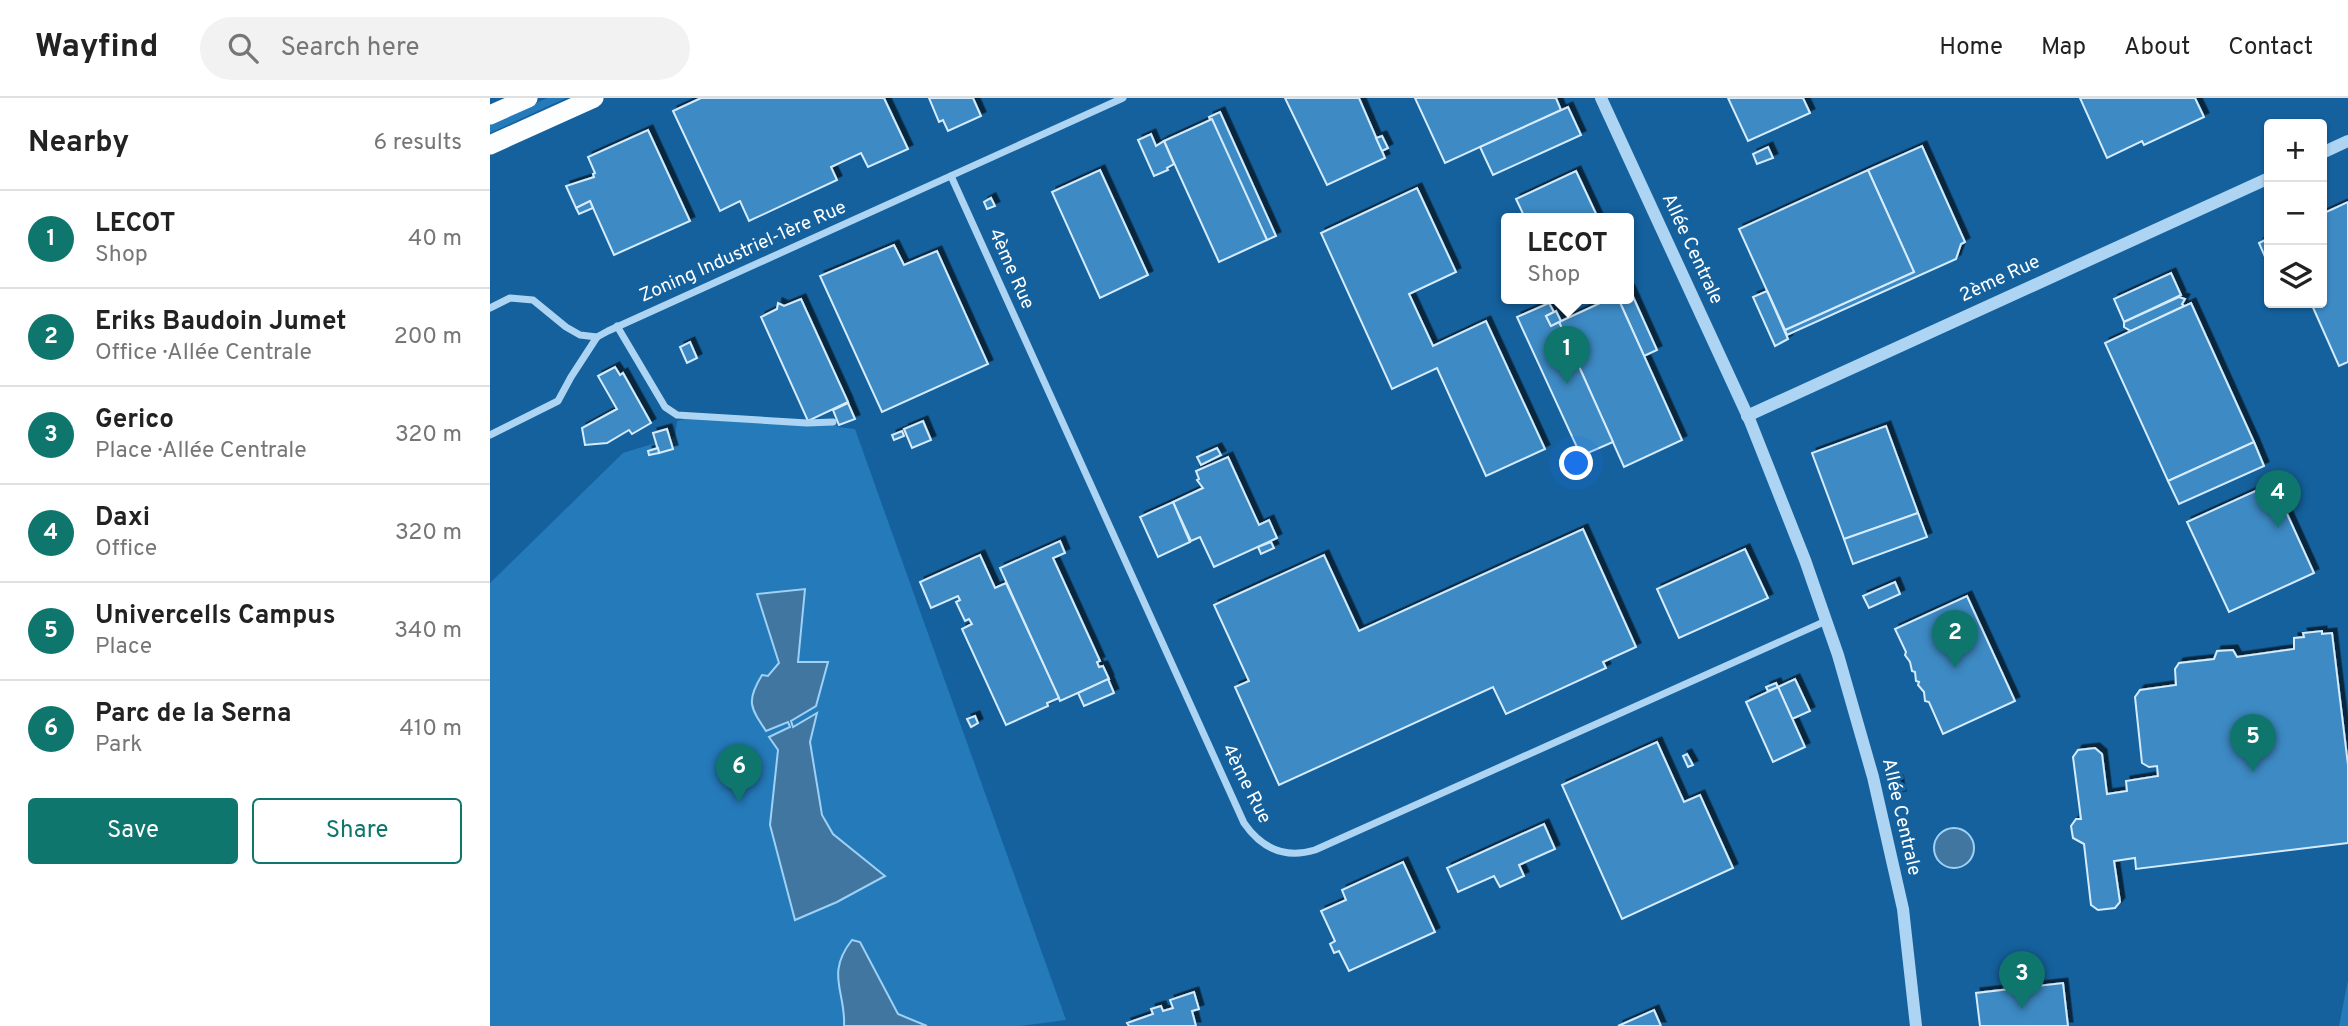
<!DOCTYPE html>
<meta charset="utf-8">
<style>
:root{--surface:#fff;--page:#f2f2f2;--text:#222;--muted:#767676;--line:#e0e0e0;--accent:#0f766e}
body{margin:0;font-family:Overpass,sans-serif;background:var(--page);color:var(--text)}
.controls{position:absolute;right:21px;top:21px;display:grid;overflow:hidden;border-radius:7px;box-shadow:0 2px 5px #0004}
.controls button{width:63px;height:63px;display:grid;place-items:center;padding:0;border:0;border-bottom:2px solid var(--line);background:var(--surface);color:var(--text);font:35px sans-serif}
.you{position:absolute;left:1087px;top:366px;width:24px;height:24px;margin:-18px;border:5px solid #fff;border-radius:50%;background:#1a73e8;box-shadow:0 0 0 10px #1a73e833}
.badge{display:grid;place-items:center;width:46px;height:46px;border-radius:50%;background:var(--accent);color:#fff;font-size:23px;font-weight:700}
.pin{position:absolute;translate:-50% -58px;filter:drop-shadow(0 2px 4px #0008)}
.pin::after{content:'';position:absolute;top:37px;width:24px;height:21px;background:inherit;clip-path:polygon(0 0,100% 0,50% 100%)}
.popup{position:absolute;left:1011px;top:115px;width:133px;height:91px;box-sizing:border-box;display:grid;place-content:center;border-radius:7px;background:var(--surface);filter:drop-shadow(0 2px 5px #0005);font-size:23px;white-space:nowrap;color:var(--muted)}
.popup b{font-size:26px;color:var(--text)}
.popup::after{content:'';position:absolute;left:50%;top:100%;margin-left:-14px;border:14px solid transparent;border-top-color:var(--surface)}
.list{margin:0;padding:0;list-style:none}
h2{display:flex;justify-content:space-between;align-items:center;height:91px;margin:0;padding:0 28px;font-size:30px}
h2 small{font-size:23px;font-weight:400;color:var(--muted)}
.list li{display:grid;grid-template-columns:46px 1fr auto;gap:21px;align-items:center;box-sizing:border-box;height:98px;padding:0 28px;border-top:2px solid var(--line)}
.list b{display:block;font-size:26px;white-space:nowrap}
.list p{margin:0;font-size:23px;white-space:nowrap;color:var(--muted)}
.list em{font-size:23px;font-style:normal;color:var(--muted)}
.actions{display:flex;gap:14px;padding:21px 28px}
.actions a{flex:1;padding:16px 0;border:2px solid var(--accent);border-radius:7px;text-align:center;font-size:24px;color:var(--accent)}
.actions .main{background:var(--accent);color:#fff}
.icon{flex:none;width:38px;height:38px;fill:none;stroke:currentColor;stroke-width:2;stroke-linecap:round;stroke-linejoin:round}
.map{position:relative;flex:none;width:1858px;height:928px;overflow:hidden}
header{display:flex;align-items:center;gap:42px;box-sizing:border-box;height:98px;padding:0 35px;background:var(--surface);border-bottom:2px solid var(--line)}
header strong{font-size:33px}
nav{display:flex;gap:38px;margin-inline-start:auto;font-size:24px}
.search{width:490px;height:63px;background:var(--page);display:flex;align-items:center;gap:18px;box-sizing:border-box;padding:0 24px;border-radius:38px;color:var(--muted);font-size:26px}
main{display:flex}
aside{flex:1;background:var(--surface)}
.map>svg:first-child{display:block}
</style>
<header>
<strong>Wayfind</strong>
<div class="search"><svg class="icon" aria-label="search" viewBox="0 0 24 24"><circle cx="10" cy="10" r="6"/><path d="M15 15l6 6"/></svg>Search here</div>
<nav><a>Home</a><a>Map</a><a>About</a><a>Contact</a></nav>
</header>
<main>
<aside>
<h2>Nearby<small>6 results</small></h2>
<ul class="list">
<li><span class="badge">1</span><div><b>LECOT</b><p>Shop</p></div><em>40 m</em></li>
<li><span class="badge">2</span><div><b>Eriks Baudoin Jumet</b><p>Office · Allée Centrale</p></div><em>200 m</em></li>
<li><span class="badge">3</span><div><b>Gerico</b><p>Place · Allée Centrale</p></div><em>320 m</em></li>
<li><span class="badge">4</span><div><b>Daxi</b><p>Office</p></div><em>320 m</em></li>
<li><span class="badge">5</span><div><b>Univercells Campus</b><p>Place</p></div><em>340 m</em></li>
<li><span class="badge">6</span><div><b>Parc de la Serna</b><p>Park</p></div><em>410 m</em></li>
</ul>
<div class="actions"><a class="main">Save</a><a>Share</a></div>
</aside>
<div class="map">
<svg width="1858" height="928" viewBox="0 0 1858 928">
<defs>
<filter id="shadow"><feDropShadow dx="4.5" dy="-4.5" stdDeviation="0" flood-color="#0009"/></filter>
</defs>
<rect width="100%" height="100%" fill="#15619d"/>
<g fill="#257aba">
<path d="M57,0h19l-76,35v-9z"/>
<path d="M202,319l141,5 5,5 17,2 211,591 -46,6h-530v-443l133,-130 52,-16 2,-16z"/>
<path d="M1858,882v46h-9z"/>
</g>
<g fill="#4176a0" stroke="#9fd1f6" stroke-width="2">
<path d="M315,491l-7,73h30l-12,44 -25,15 2,6 24,-14 -7,29 12,73 11,19 52,42 -48,26 -42,18 -25,-95 8,-75 -9,-13 21,-10 -2,-5 -22,9c-16,-24 -20,-30 -4,-56l6,1 11,-13 -22,-69z"/>
<circle cx="1464" cy="750" r="20"/>
<path d="M362,842l8,2 38,72 29,12h-83c2,-34 -19,-52 8,-86z"/>
</g>
<g fill="#3e8ac4" stroke="#d5ecfd" stroke-width="2" filter="url(#shadow)">
<path d="M211,0h183l24,51 -40,18 -7,-14 -30,14 6,13 -88,41 -9,-20 -20,10 -47,-100z"/>
<path d="M439,0h44l8,18 -33,15 -5,-11 -4,2z"/>
<path d="M795,0h74l26,60 -58,27z"/>
<path d="M925,0h141l5,12 -116,53z"/>
<path d="M1238,0h75l7,15 -62,28z"/>
<path d="M1590,0h115l9,19 -60,28 -2,-4 -35,17z"/>
<path d="M1078,9l13,28 -88,40 -13,-28z"/>
<path d="M730,14l56,124 -9,4 -58,-123z"/>
<path d="M722,21l55,121 -48,22 -55,-121z"/>
<path d="M158,32l42,91 -76,34 -24,-54 -14,7 -10,-22 28,-9 -1,-3 2,-1 -7,-16z"/>
<path d="M661,36l5,12 8,-5 10,23 -7,4 1,2 -14,6 -16,-36z"/>
<path d="M892,38l6,12 -6,3 -6,-13z"/>
<path d="M1432,48l43,96 -4,2 -5,15 -169,76 -2,-5 129,-58 -46,-102z"/>
<path d="M1278,49l5,11 -16,6 -4,-10z"/>
<path d="M610,72l48,105 -48,23 -48,-106z"/>
<path d="M1378,72l46,102 -129,58 -46,-101z"/>
<path d="M1086,73l22,47h-73l-9,-19z"/>
<path d="M927,90l39,84 -47,22 24,52 53,-25 59,128 -59,27 -49,-108 -45,21 -71,-156z"/>
<path d="M501,100l4,8 -8,3 -3,-7z"/>
<path d="M100,103l3,7 -14,6 -3,-6z"/>
<path d="M1858,104v160l-9,4 -28,-63h11v-89z"/>
<path d="M1779,140v28l-10,-23z"/>
<path d="M404,147l10,20 33,-14 51,113 -106,48 -62,-136z"/>
<path d="M1681,175l10,22 -57,27 -10,-23z"/>
<path d="M1140,192l27,60 -13,6 -26,-58h10z"/>
<path d="M1277,193l21,48 -13,7 -22,-49z"/>
<path d="M1689,199l6,2 -3,5 2,2 -53,25 -7,-4v-5z"/>
<path d="M1121,200h7l64,142 -58,27 -65,-145z"/>
<path d="M311,201l47,103 -40,19 -47,-104 16,-8 1,-6 6,3z"/>
<path d="M1059,205l5,9 -8,4 5,10 8,-4 54,120 -32,14 -64,-139z"/>
<path d="M1701,205l63,139 -86,39 -63,-138z"/>
<path d="M1066,213l5,10 -10,5 -5,-10z"/>
<path d="M200,244l7,16 -10,5 -7,-16z"/>
<path d="M125,269l5,8 3,-2 28,50 -19,11 -3,-4 -22,13 -22,2 -3,-17 35,-19 -19,-33z"/>
<path d="M358,305l7,16 -16,6 -6,-15z"/>
<path d="M433,323l8,19 -19,8 -8,-19z"/>
<path d="M1396,328l32,87 -74,26 -32,-86z"/>
<path d="M177,331l6,20 -14,4 -6,-20z"/>
<path d="M412,333l2,5 -10,4 -2,-5z"/>
<path d="M1764,344l10,24 -85,38 -11,-23z"/>
<path d="M168,350l1,5 -10,2 -1,-4z"/>
<path d="M727,350l4,7 -20,10 -4,-8z"/>
<path d="M738,359l31,68 10,-5 8,18 -63,29 -14,-30 -9,4 -18,-39 30,-14 -6,-8 2,-1 -3,-8z"/>
<path d="M1783,385l41,90 -85,39 -42,-90z"/>
<path d="M683,404l17,40 -32,15 -18,-40z"/>
<path d="M1428,415l9,24 -74,27 -9,-25z"/>
<path d="M1093,431l53,118 -33,15 3,6 -100,46 -13,-27 -214,98 -44,-98 14,-6 -35,-76 110,-50 35,76z"/>
<path d="M570,443l5,12 -12,5 47,103 -3,1 2,5 4,-1 6,13 -49,22 -60,-133z"/>
<path d="M781,444l3,6 -13,6 -3,-7z"/>
<path d="M1255,451l23,49 -89,40 -22,-49z"/>
<path d="M490,457l15,33 11,-5 53,115 -12,5 1,3 -42,19 -44,-96 10,-5 -3,-5 -4,2 -9,-19 4,-2 -2,-4 -27,12 -11,-26z"/>
<path d="M1405,484l5,12 -31,14 -6,-12z"/>
<path d="M1477,498l48,105 -72,33 -14,-32 -4,-1 -1,-9 -6,-7 1,-3 -3,-1 -1,-9 -3,-1 -2,-9 -5,-7 1,-3 -11,-23z"/>
<path d="M1832,533v3l10,-1 16,132v78l-212,26 -1,-11 -21,3 6,41 -5,6 -17,2 -7,-5 -7,-61 -11,-6 -2,-12 5,-7h5l-8,-62 5,-7 17,-2 7,6 5,40 20,-3 -1,-10 32,-5 -1,-10 -8,1 -7,-4 -7,-66 5,-7 36,-5 -1,-16 4,-6 35,-4 3,-8 16,-1 4,7 57,-8v-11l10,-1 -1,-4z"/>
<path d="M618,581l6,14 -30,13 -6,-13z"/>
<path d="M1305,581l15,32 -18,8 -14,-32z"/>
<path d="M1286,585l2,4 -10,4 -2,-4z"/>
<path d="M1288,589l27,60 -32,15 -27,-60z"/>
<path d="M485,618l3,7 -7,4 -4,-8z"/>
<path d="M1167,644l27,60 16,-7 33,73 -111,51 -60,-134z"/>
<path d="M1197,656l6,11 -5,2 -5,-11z"/>
<path d="M1408,682l3,15 -6,1 -3,-14z"/>
<path d="M1054,726l11,25 -36,16 5,11 -24,11 -6,-11 -36,16 -11,-24z"/>
<path d="M913,764l32,70 -86,39 -10,-20 -5,2 -4,-9 5,-3 -14,-30 25,-11 -4,-10z"/>
<path d="M1573,885l5,43h-88l-4,-33z"/>
<path d="M704,894l5,17 -7,2 4,15h-67l-2,-3 26,-9 -2,-5 10,-3 2,5 10,-3 -3,-8z"/>
<path d="M1164,912l7,16h-43z"/>
</g>
<g fill="none" stroke-linecap="round" stroke-linejoin="round">
<g stroke="#add5f3" stroke-width="7">
<path d="M461,78l293,647c18,26 41,36 71,27l511,-229"/>
<path d="M0,210l20,-10 23,2 33,27 14,8 17,2"/>
<path d="M127,228l48,81 12,8 130,8 26,-1"/>
<path d="M0,337l68,-34 13,-24 26,-40 11,-6 515,-233"/>
</g>
<g stroke="#add5f3" stroke-width="12">
<path d="M1111,0l149,323 55,139 33,95 35,122 30,132 13,117"/>
<path d="M1832,55l26,-12"/>
<path d="M1257,318l522,-238"/>
</g>
<g stroke="#fcfeff" stroke-width="19">
<path d="M0,17l38,-17"/>
<path d="M0,47l104,-47"/>
</g>
</g>
<g text-anchor="middle" dominant-baseline="central" stroke-width="6" stroke-linejoin="round" paint-order="stroke">
<g font-size="19" fill="#fff" stroke="#15619d">
<text transform="translate(1202 151) rotate(65)">Allée Centrale</text>
<text transform="translate(253 154) rotate(-24)">Zoning Industriel-1ère Rue</text>
<text transform="translate(521 171) rotate(66)">4ème Rue</text>
<text transform="translate(1510 181) rotate(-25)">2ème Rue</text>
<text transform="translate(756 686) rotate(63)">4ème Rue</text>
<text transform="translate(1411 719) rotate(77)">Allée Centrale</text>
</g>
</g>
</svg>
<div class="controls">
<button>+</button>
<button>−</button>
<button><svg class="icon" aria-label="layers" viewBox="0 0 24 24"><path d="M12 4l9 5-9 5-9-5zM3 14l9 5 9-5"/></svg></button>
</div>
<div class="you"></div>
<div class="pin badge" style="left:1077px;top:286px">1</div>
<div class="popup"><b>LECOT</b>Shop</div>
<div class="pin badge" style="left:1465px;top:570px">2</div>
<div class="pin badge" style="left:1532px;top:911px">3</div>
<div class="pin badge" style="left:1788px;top:430px">4</div>
<div class="pin badge" style="left:1763px;top:674px">5</div>
<div class="pin badge" style="left:249px;top:704px">6</div>
</div>
</main>
